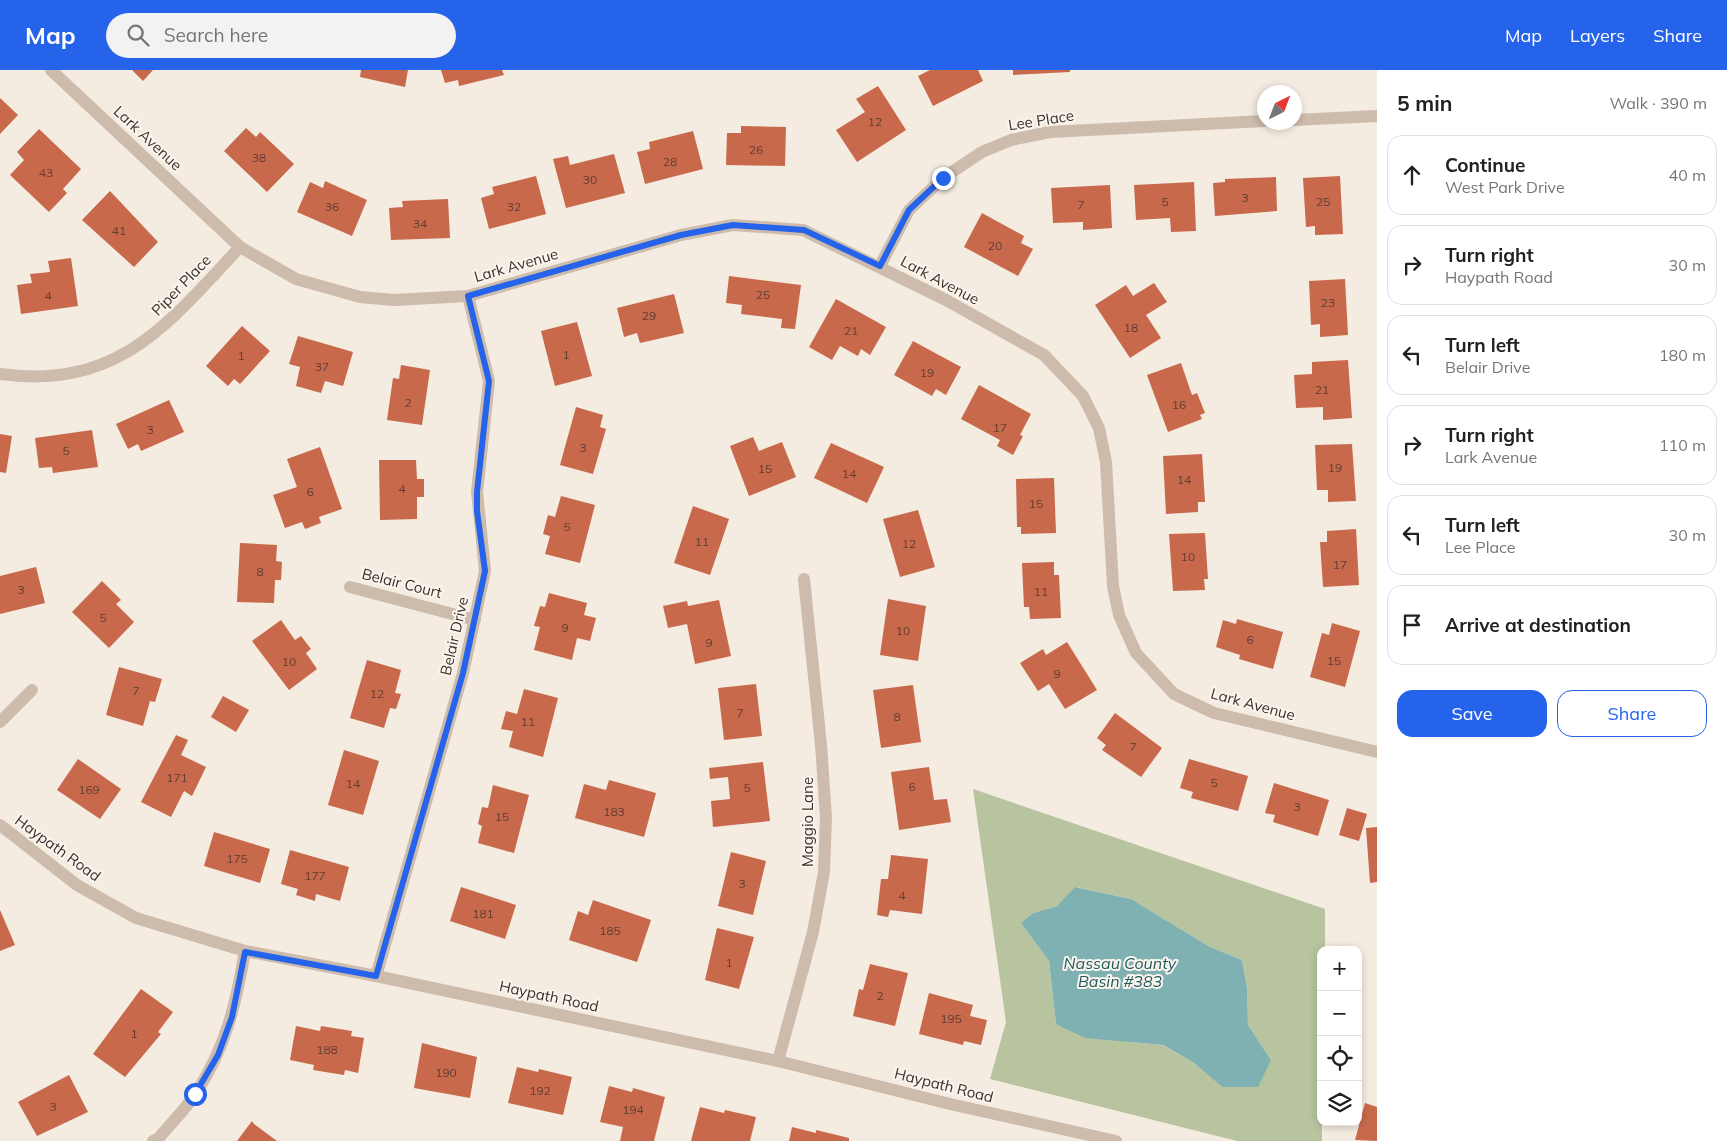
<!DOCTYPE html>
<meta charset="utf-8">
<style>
:root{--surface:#fff;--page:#f2f2f2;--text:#202124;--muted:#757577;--line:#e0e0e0;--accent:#2563eb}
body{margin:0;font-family:Mulish,sans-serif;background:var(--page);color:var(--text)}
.controls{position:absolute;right:15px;bottom:15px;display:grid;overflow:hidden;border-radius:10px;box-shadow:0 2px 8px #0003}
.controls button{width:45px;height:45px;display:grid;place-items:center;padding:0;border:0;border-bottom:1px solid var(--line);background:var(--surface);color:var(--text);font:25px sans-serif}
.compass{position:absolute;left:1257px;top:15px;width:45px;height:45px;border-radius:50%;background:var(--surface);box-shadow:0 2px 8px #0003;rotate:42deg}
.stop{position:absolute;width:15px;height:15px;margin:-11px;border:4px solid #2563eb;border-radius:50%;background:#fff}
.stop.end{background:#2563eb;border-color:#fff;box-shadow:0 1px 5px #0008}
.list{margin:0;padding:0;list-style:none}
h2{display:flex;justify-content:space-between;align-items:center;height:65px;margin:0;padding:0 20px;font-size:21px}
h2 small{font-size:16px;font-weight:400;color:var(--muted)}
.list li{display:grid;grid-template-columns:32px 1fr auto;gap:15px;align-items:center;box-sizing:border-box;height:80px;margin:0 10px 10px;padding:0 10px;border:1px solid var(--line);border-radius:15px}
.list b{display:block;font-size:19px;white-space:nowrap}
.list p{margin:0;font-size:16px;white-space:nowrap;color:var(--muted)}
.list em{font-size:16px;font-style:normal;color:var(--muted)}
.actions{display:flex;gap:10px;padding:15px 20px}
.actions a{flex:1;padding:11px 0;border:1px solid var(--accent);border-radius:15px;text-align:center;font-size:18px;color:var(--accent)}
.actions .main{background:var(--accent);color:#fff}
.icon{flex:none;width:28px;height:28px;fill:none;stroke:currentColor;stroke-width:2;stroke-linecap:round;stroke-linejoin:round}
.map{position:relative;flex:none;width:1377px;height:1071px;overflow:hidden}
header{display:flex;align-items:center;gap:30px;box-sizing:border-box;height:70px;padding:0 25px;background:var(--accent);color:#fff}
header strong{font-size:24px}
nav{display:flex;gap:28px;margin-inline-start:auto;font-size:18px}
.search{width:350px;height:45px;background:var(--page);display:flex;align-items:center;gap:12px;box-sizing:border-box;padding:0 18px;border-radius:28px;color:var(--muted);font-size:19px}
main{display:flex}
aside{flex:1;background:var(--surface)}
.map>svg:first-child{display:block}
</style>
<header>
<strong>Map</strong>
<div class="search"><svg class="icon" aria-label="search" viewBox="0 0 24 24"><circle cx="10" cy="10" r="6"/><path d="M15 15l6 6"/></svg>Search here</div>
<nav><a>Map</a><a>Layers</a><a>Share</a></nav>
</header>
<main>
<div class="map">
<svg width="1377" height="1071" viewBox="0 0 1377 1071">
<rect width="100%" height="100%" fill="#f4ebe1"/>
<path fill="#b8c4a0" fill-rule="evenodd" d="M973,719l352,120v41h-4l1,191h-85l-247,-62 16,-57zM1076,817l55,12 79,48 32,13 5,28 1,37 23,35 -49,27 -28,-24 -32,-18 -32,-3 -74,-18 -7,-63 -28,-38 12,-10 24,-7z"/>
<path fill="#7fb0b2" d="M1075,817l56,12 79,48 32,13 5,28 1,37 23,35 -13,27h-36l-28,-24 -31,-18 -78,-7 -29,-14 -7,-63 -28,-38 12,-10 24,-7z"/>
<g fill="#c8694b">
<path d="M132,0h21l-10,11z"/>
<path d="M361,0h47l-3,17 -45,-10z"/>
<path d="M441,0h61l2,5 -45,11 -1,-6 -13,3z"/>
<path d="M930,0h48l5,11 -50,25 -15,-30z"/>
<path d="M1013,0h57v2l-57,3z"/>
<path d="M878,16l28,44 -49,32 -21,-32 29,-18 -9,-13z"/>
<path d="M0,28l18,17 -18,19z"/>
<path d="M741,56l45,1 -1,39 -59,-1 1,-32h14z"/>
<path d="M246,58l10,9 4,-5 34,32 -27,28 -43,-41z"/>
<path d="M39,59l42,40 -18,20 4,4 -18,19 -39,-37 14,-15 -7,-8z"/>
<path d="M693,61l10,38 -58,15 -8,-32 13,-3 -1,-7z"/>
<path d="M614,84l11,39 -59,15 -13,-49 15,-3 2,9z"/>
<path d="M536,106l10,38 -57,15 -8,-31 13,-4 -2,-7z"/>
<path d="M1340,106l3,58 -28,1v-9l-9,1 -3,-49z"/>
<path d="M1276,107l1,34 -62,5 -2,-33 12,-1v-3z"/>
<path d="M325,111l42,19 -15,36 -55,-24 13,-30 13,6z"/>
<path d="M1194,112l2,49 -25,1 -1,-14 -34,2 -2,-35z"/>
<path d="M1110,115l2,43 -29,2v-8l-30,1 -2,-35z"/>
<path d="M110,121l48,51 -24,25 -52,-47z"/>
<path d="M448,129l2,39 -59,2 -2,-32 14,-1 -1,-6z"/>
<path d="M982,143l42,23 -3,7 12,6 -15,27 -54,-29z"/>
<path d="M71,188l7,48 -57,8 -4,-29 15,-2 -2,-9 20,-2 -2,-11z"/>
<path d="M729,206l72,9 -6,44 -14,-1 1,-9 -41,-5 1,-9 -16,-2z"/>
<path d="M1345,209l3,56 -28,2v-13l-9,1 -2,-44z"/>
<path d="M1154,213l13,19 -21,13 15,23 -31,20 -35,-53 31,-20 7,11z"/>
<path d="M674,224l10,39 -44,10 -3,-10 -13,4 -7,-29z"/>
<path d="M836,229l50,28 -16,28 -9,-6 -3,7 -18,-10 -8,14 -23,-13z"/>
<path d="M577,252l15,54 -37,10 -14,-55z"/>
<path d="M242,256l28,25 -30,33 -6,-5 -6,7 -22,-20z"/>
<path d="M298,266l55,16 -10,34 -18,-5 -4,12 -25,-7 4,-19 -11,-3z"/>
<path d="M913,271l48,26 -15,28 -10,-6 -4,7 -38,-21z"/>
<path d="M1348,290l4,58 -29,2v-13l-27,1 -2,-33 18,-1v-12z"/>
<path d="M1181,293l11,32 5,-2 8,20 -5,2 2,4 -34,13 -21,-57z"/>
<path d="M401,295l29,5 -8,55 -35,-5 6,-42 6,1z"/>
<path d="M979,315l52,29 -11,21 3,1 -10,19 -16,-9 3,-6 -39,-21z"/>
<path d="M169,330l15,32 -43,19 -3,-7 -10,5 -12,-25z"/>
<path d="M576,337l27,8 -3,12 6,2 -13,45 -33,-9z"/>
<path d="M92,360l6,37 -45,6 -1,-6 -13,1 -4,-30z"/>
<path d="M0,364l12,2 -6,37 -6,-1z"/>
<path d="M753,367l6,14 23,-9 14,35 -47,19 -19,-50z"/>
<path d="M831,373l53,24 -17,36 -53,-25z"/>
<path d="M1352,374l4,57 -28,1v-12h-11l-2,-45z"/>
<path d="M320,377l22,62 -23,8 2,6 -16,6 -3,-7 -17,6 -12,-33 24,-8 -10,-28z"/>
<path d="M1202,384l3,48h-7v10l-32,2 -3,-58z"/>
<path d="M379,390h37l1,19h7v18h-7v22l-37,1z"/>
<path d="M1054,408l2,55 -35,1v-7h-4l-1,-48z"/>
<path d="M561,426l34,9 -15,58 -35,-9 5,-18 -7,-2 5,-19 7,2z"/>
<path d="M693,436l36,13 -19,56 -36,-12z"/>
<path d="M918,440l17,57 -35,10 -17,-58z"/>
<path d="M1356,459l3,56 -36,2 -3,-45h7v-11z"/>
<path d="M1205,463l3,46h-4l1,11 -32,1 -4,-57z"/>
<path d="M240,473l37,2 -1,16 6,1 -1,18h-6l-1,23 -37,-1z"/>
<path d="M1054,492v13h5l2,43 -31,1 -1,-12h-5l-2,-44z"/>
<path d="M36,497l9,36 -45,11v-38z"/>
<path d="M102,511l19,19 -5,4 18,18 -25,26 -37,-36z"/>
<path d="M549,523l38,10 -3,12 12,3 -6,23 -13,-3 -5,22 -38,-10 6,-23 -6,-1 6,-20 5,1z"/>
<path d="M888,529l38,7 -8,55 -38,-6z"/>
<path d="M719,530l12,56 -36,8 -8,-40 -19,4 -5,-22 24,-5 1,5z"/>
<path d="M1237,549l46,13 -10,37 -34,-10 1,-4 -24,-8 7,-27 13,4z"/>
<path d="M281,550l14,20 6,-4 10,13 -5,4 11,16 -28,21 -37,-49z"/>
<path d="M1332,553l28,8 -15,56 -35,-10 12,-44 7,2z"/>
<path d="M1067,572l30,48 -32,19 -16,-25 -11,7 -18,-28 23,-14 3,6z"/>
<path d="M367,590l34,10 -6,23 6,1 -5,15 -6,-1 -6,20 -34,-10z"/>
<path d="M119,597l43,12 -7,23 -5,-1 -7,25 -37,-11z"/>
<path d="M756,614l6,52 -38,4 -6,-52z"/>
<path d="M913,615l8,57 -40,6 -8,-58z"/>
<path d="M524,619l34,9 -15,59 -34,-10 4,-16 -12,-2 5,-18 11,3z"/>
<path d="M223,626l26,14 -13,22 -25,-15z"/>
<path d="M1115,643l47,35 -21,29 -39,-27 4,-5 -9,-7z"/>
<path d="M176,665l12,5 -7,15 25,12 -14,29 -8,-5 -13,26 -30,-15z"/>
<path d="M344,680l35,11 -16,54 -35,-10z"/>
<path d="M78,689l43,30 -21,30 -43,-29z"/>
<path d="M1189,689l59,17 -10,35 -47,-13 2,-6 -13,-4z"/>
<path d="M763,692l7,59 -57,6 -2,-26 19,-2 -2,-22 -18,2 -1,-11z"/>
<path d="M929,697l5,33 13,-1 4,23 -52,8 -8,-58z"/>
<path d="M609,710l47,13 -12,44 -69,-19 9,-34 22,6z"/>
<path d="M1274,713l55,17 -11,36 -45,-14 2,-7 -10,-2z"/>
<path d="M493,715l36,10 -15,58 -36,-10 4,-17 -4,-2 4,-17 6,1z"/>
<path d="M1347,738l20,6 -8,27 -20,-6z"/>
<path d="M1377,757v55l-7,1 -4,-55z"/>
<path d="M214,762l56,17 -10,34 -56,-17z"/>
<path d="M290,780l59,17 -9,34 -24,-7 -1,7 -19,-6 2,-6 -17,-5z"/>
<path d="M731,782l35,9 -13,54 -35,-9z"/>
<path d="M891,785l37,4 -6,55 -32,-4 -2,7 -11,-2 4,-36h7z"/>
<path d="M461,817l55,18 -11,34 -55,-18z"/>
<path d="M593,830l58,20 -14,42 -68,-22 9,-29 10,4z"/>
<path d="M0,840l15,35 -15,6z"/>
<path d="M717,858l37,9 -15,52 -34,-9z"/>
<path d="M870,894l38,9 -13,53 -42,-10 6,-27 4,1z"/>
<path d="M141,919l32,23 -15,20 3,2 -36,43 -32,-23z"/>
<path d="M929,923l44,12 -3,11 17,4 -6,25 -17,-4 -1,4 -44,-11z"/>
<path d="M296,956l24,5 1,-5 31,5 -1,5 13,2 -6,35 -13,-3 -1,5 -31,-5 1,-5 -24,-5z"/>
<path d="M422,973l55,14 -7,41 -56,-10z"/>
<path d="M517,997l21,5 1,-3 33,8 -9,38 -55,-12z"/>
<path d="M69,1005l19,37 -51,24 -19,-34z"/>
<path d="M609,1016l23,6 1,-4 32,9 -11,44h-34l3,-14 -23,-5z"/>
<path d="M1365,1033l12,4v34l-22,-1z"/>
<path d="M700,1037l24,6 1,-3 31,7 -6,24h-59z"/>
<path d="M252,1051l2,3 23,17h-40z"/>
<path d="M792,1057l24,6v-3l33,8v3h-60z"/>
</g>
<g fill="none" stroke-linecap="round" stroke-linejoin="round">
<g stroke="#cdbbac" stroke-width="12">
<path d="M51,0l189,177 56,32 64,18 34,3 74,-4 213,-61 52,-10 70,5 143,70 98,55 39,41 16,32 7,34 7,124 6,29 17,38 38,41 40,19 163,39"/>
<path d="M1294,50l83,-4"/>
<path d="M880,196l29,-56 34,-32 39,-26 29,-12 39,-8 214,-11"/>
<path d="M0,304c118,16 167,-49 240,-127"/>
<path d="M350,517l125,33"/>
<path d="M0,652l32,-32"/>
<path d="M0,755l77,60 59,33 109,33 131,25 402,85 172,43 166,37"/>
<path d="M376,906l87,-303 22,-102 -8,-79 12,-111 -21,-85"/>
<path d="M778,991l35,-129 11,-60 2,-55 -5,-72 -17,-166"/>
<path d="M153,1071l6,-3c12,-15 27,-29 37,-45 30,-46 40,-89 49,-142"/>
</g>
</g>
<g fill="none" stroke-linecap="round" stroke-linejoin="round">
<path stroke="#2563eb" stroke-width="6" d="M195,1024l23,-39 14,-38 13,-65 131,24 87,-303 22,-102 -8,-60v-19l12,-111 -21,-85 213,-61 52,-10 71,5 76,36 29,-56 34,-32"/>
</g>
<g text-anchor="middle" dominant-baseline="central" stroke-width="4" stroke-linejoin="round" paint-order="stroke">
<g font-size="12" fill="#5e3e33">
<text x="875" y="51">12</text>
<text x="756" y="79">26</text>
<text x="259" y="87">38</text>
<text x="670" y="91">28</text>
<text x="46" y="102">43</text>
<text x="590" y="109">30</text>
<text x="1245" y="127">3</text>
<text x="1165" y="131">5</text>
<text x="1323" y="131">25</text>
<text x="1081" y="134">7</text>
<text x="332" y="136">36</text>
<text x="514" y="136">32</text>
<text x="420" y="153">34</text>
<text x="119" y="160">41</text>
<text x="995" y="175">20</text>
<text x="763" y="224">25</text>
<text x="48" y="225">4</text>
<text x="1328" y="232">23</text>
<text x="649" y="245">29</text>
<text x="1131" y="257">18</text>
<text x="851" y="260">21</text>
<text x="566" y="284">1</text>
<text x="241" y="285">1</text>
<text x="322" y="296">37</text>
<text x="927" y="302">19</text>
<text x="1322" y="319">21</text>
<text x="408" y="332">2</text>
<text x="1179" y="334">16</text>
<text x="1000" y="357">17</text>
<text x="150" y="359">3</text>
<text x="583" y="377">3</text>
<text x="66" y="380">5</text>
<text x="1335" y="397">19</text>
<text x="765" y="398">15</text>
<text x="849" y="403">14</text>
<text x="1184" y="409">14</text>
<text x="402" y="418">4</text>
<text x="310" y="421">6</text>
<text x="1036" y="433">15</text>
<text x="567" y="456">5</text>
<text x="702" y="471">11</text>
<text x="909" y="473">12</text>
<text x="1188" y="486">10</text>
<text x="1340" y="494">17</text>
<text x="260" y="501">8</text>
<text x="21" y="519">3</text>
<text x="1041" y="521">11</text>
<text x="103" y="547">5</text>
<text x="565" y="557">9</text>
<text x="903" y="560">10</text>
<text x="1250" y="569">6</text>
<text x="709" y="572">9</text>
<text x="1334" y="590">15</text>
<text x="289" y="591">10</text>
<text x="1057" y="603">9</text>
<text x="136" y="620">7</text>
<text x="377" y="623">12</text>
<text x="740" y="642">7</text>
<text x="897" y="646">8</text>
<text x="528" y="651">11</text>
<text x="1133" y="676">7</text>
<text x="177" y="707">171</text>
<text x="1214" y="712">5</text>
<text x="353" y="713">14</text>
<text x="912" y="716">6</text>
<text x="747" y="717">5</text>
<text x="89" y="719">169</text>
<text x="1297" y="736">3</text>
<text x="614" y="741">183</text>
<text x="502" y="746">15</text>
<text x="237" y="788">175</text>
<text x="315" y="805">177</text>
<text x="742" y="813">3</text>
<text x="902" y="825">4</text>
<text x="483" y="843">181</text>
<text x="610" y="860">185</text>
<text x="729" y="892">1</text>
<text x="880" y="925">2</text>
<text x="951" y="948">195</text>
<text x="134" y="963">1</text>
<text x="327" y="979">188</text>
<text x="446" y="1002">190</text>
<text x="540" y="1020">192</text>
<text x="53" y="1036">3</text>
<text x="633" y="1039">194</text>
</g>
<g font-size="15" fill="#3b302b" stroke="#fbf5ee">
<text transform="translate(1041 50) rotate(-9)">Lee Place</text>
<text transform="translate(148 68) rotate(43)">Lark Avenue</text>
<text transform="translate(516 195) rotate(-16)">Lark Avenue</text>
<text transform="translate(940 210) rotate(28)">Lark Avenue</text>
<text transform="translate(181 215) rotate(-46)">Piper Place</text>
<text transform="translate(402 513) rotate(14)">Belair Court</text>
<text transform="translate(454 566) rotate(-77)">Belair Drive</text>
<text transform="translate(1253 634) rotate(15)">Lark Avenue</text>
<text transform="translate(807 752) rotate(-90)">Maggio Lane</text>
<text transform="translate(58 778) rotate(36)">Haypath Road</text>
<text transform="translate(549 926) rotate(12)">Haypath Road</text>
<text transform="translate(944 1015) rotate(14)">Haypath Road</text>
</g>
<g font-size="16" font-style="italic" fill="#1f5a5e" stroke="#fbf5ee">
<text x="1120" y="893">Nassau County<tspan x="1120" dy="18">Basin #383</tspan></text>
</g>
</g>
</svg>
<div class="controls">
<button>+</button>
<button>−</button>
<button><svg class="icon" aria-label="locate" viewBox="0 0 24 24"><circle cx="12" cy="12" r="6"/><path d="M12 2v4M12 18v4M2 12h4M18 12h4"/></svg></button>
<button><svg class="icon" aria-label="layers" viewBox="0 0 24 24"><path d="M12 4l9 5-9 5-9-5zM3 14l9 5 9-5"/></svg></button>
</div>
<svg class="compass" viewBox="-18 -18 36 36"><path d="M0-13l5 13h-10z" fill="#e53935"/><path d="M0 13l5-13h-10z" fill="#757577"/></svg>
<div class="stop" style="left:195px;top:1024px"></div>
<div class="stop end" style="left:943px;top:108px"></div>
</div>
<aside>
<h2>5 min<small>Walk · 390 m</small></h2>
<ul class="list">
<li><svg class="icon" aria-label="ahead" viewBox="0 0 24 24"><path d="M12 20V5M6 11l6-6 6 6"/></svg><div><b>Continue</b><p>West Park Drive</p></div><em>40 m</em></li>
<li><svg class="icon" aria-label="right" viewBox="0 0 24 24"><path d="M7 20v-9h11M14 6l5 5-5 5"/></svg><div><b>Turn right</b><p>Haypath Road</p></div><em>30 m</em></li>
<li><svg class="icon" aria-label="left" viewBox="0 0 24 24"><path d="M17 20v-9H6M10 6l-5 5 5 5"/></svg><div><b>Turn left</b><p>Belair Drive</p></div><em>180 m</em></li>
<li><svg class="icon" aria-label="right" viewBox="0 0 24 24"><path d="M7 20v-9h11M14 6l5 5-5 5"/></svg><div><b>Turn right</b><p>Lark Avenue</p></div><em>110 m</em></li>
<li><svg class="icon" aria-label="left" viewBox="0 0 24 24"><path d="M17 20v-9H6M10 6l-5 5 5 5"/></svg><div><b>Turn left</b><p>Lee Place</p></div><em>30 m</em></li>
<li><svg class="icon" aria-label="arrive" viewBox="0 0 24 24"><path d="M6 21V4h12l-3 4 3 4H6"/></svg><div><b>Arrive at destination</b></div></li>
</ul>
<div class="actions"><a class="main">Save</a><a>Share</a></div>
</aside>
</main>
